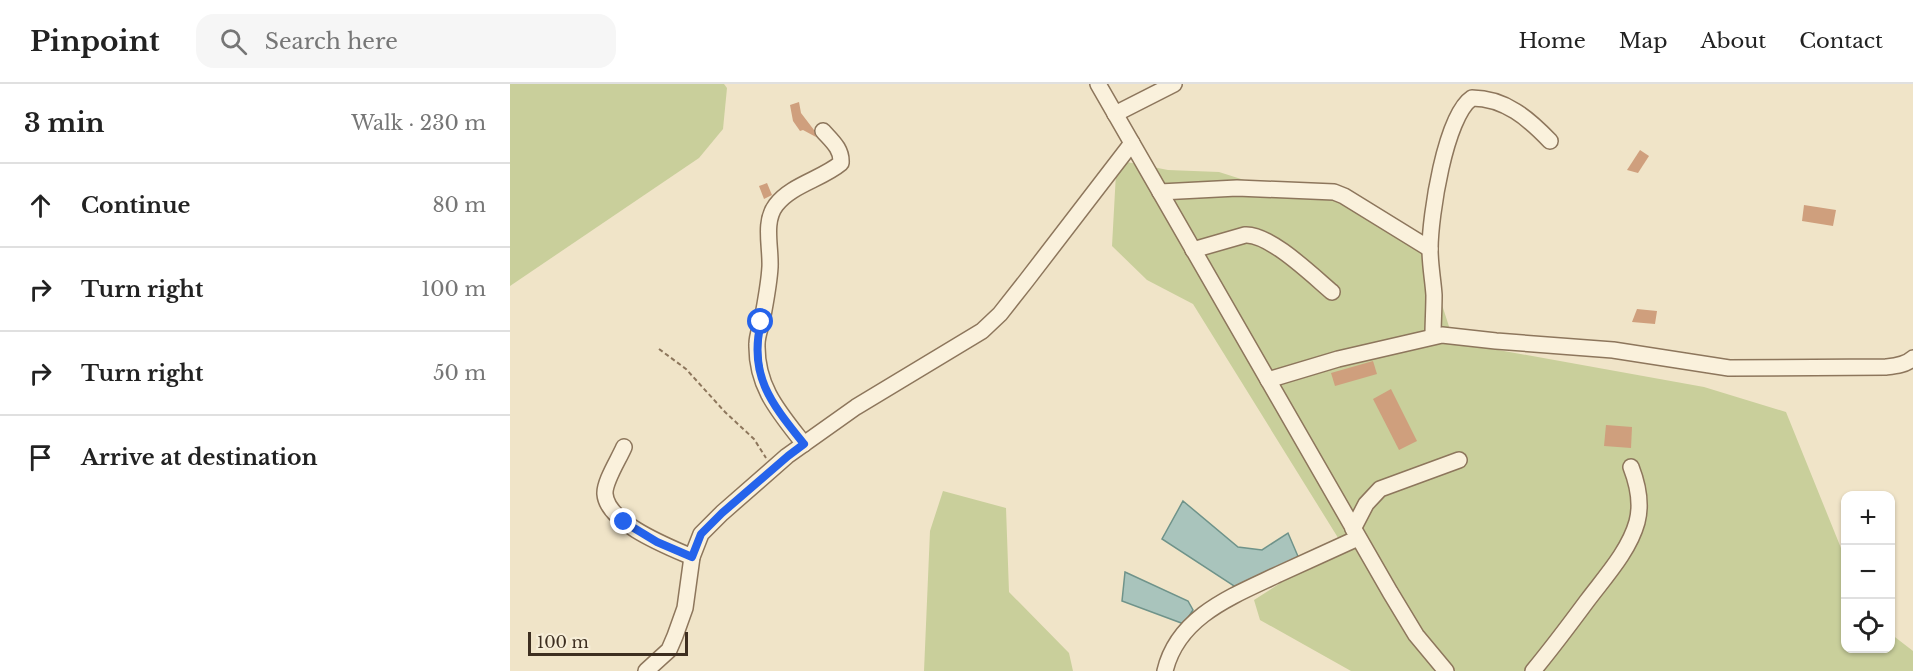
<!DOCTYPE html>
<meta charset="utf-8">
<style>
:root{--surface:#fff;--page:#f6f6f6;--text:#222;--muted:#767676;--line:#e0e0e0}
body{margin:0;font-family:"Libre Baskerville",serif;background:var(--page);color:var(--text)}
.controls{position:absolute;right:18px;bottom:18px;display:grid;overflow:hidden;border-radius:12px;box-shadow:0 2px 4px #0004}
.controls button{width:54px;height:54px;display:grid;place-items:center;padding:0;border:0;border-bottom:2px solid var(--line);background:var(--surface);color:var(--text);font:30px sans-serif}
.scale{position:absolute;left:18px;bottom:15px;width:160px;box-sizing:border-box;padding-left:6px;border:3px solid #3d2e20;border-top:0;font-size:16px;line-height:21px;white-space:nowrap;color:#3d2e20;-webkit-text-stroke:4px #f7eed8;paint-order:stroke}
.stop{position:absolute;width:18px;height:18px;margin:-14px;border:4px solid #2563eb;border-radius:50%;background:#fff}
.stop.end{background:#2563eb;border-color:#fff;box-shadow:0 2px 6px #0008}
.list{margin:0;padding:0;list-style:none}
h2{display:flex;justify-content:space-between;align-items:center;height:78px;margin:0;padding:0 24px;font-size:26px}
h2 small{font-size:20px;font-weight:400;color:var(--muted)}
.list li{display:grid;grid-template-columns:39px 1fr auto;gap:18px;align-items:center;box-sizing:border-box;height:84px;padding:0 24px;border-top:2px solid var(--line)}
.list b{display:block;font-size:22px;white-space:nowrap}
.list em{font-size:20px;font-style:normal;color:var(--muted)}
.icon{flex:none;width:33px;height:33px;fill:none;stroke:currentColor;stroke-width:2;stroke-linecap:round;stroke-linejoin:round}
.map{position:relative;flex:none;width:1403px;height:587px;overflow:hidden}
header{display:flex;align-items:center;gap:36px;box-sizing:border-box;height:84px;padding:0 30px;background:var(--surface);border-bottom:2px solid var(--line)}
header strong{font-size:28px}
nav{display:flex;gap:33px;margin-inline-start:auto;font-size:21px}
.search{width:420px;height:54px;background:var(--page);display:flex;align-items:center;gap:15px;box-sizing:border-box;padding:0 21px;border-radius:18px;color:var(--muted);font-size:22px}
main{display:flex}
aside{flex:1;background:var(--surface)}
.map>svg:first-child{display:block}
</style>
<header>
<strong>Pinpoint</strong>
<div class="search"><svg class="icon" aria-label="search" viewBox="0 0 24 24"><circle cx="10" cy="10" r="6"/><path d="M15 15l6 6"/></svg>Search here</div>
<nav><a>Home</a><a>Map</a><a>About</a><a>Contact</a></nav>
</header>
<main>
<aside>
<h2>3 min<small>Walk · 230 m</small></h2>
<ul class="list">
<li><svg class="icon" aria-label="ahead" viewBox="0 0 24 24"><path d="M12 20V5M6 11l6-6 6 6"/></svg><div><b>Continue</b></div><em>80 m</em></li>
<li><svg class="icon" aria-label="right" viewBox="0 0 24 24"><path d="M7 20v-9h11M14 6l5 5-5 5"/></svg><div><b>Turn right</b></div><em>100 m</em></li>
<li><svg class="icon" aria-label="right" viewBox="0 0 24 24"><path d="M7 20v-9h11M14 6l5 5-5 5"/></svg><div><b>Turn right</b></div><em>50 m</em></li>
<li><svg class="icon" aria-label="arrive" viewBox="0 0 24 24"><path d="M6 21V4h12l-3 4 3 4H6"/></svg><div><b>Arrive at destination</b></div></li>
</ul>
</aside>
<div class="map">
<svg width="1403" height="587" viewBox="0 0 1403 587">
<rect width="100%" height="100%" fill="#f0e4c8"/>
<g fill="#c9cf9b">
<path d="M0,0h214l3,4 -4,41 -24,29 -189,128z"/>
<path d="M617,78l41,8 51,2 41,13 63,5 102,62 29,90 250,45 82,25 59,146 1,90h44l1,-14 22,17v20h-562l-91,-51 -6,-20 62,-40 24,-19 -147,-237 -46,-24 -35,-34 4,-73z"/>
<path d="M433,407l63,17 3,84 60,61 4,18h-149l6,-140z"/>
</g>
<g fill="#a9c4bc" stroke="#6f938a" stroke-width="1.5">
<path d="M673,417l55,46 24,3 26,-17 12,28 -63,27 -75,-49z"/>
<path d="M615,488l63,29 5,9 -9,14 -62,-23z"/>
</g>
<g fill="#cf9f7d">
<path d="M289,18l2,11 13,17 2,7 -13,-7 -3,1 -7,-10 -3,-16z"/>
<path d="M1130,66l9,6 -11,17 -11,-3z"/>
<path d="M257,99l5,12 -8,4 -5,-13z"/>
<path d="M1294,121l32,5 -3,16 -31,-5z"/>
<path d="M1127,225l20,2 -2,13 -23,-2z"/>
<path d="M863,277l4,13 -42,12 -4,-13z"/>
<path d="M881,305l26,52 -18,9 -26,-51z"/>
<path d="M1096,341l26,2 -1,21 -27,-2z"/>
</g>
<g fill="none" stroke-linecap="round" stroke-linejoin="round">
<defs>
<g id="minor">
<path d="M588,0l292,508 26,43 30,36"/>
<path d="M605,30l59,-30"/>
<path d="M650,108l77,-4 97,4 10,4 86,53"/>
<path d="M683,166l52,-15c24,-2 68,41 87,57"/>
<path d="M923,252c0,-13 1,-27 1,-41 -1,-15 -4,-30 -4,-46 0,-32 15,-133 42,-151 33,0 57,21 78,43"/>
<path d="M758,296l70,-21 104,-24 54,6 117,9 116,18 157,-1c9,-1 20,-2 27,-9"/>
<path d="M294,360c-25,-32 -48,-57 -47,-100 0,-8 3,-15 5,-23 3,-17 7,-36 8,-54 1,-20 -7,-45 6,-62 15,-20 46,-26 65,-42 1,-14 -9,-22 -18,-32"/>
<path d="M114,363c-5,12 -20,35 -19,47 2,29 64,53 87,63"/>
<path d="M843,445l13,-25 14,-15 79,-29"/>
<path d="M136,587l23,-21 6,-14 10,-28 7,-51 9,-23 21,-21 65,-57 69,-49 126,-76 18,-17 26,-33 106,-138"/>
<path d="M655,587c13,-55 68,-75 114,-97 26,-12 53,-24 79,-36"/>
<path d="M1023,587c19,-23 37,-47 54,-70 18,-24 42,-50 50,-79 5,-19 1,-37 -6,-55"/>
</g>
</defs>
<use href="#minor" stroke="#8d765c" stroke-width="18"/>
<path stroke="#8d765c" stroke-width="2" stroke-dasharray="4.5 3" stroke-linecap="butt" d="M149,265l27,20 39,43 29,27 12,19"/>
<use href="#minor" stroke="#faf1dc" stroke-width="15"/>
</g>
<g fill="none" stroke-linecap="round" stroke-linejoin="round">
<path stroke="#2563eb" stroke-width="8" d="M114,438l33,20 35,15 9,-23 21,-21 66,-57 16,-12c-32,-40 -56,-68 -43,-122"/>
</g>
</svg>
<div class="controls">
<button>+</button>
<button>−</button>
<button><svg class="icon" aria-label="locate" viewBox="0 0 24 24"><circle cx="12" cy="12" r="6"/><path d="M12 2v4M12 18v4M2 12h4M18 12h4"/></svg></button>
</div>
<div class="scale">100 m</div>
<div class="stop" style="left:251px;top:238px"></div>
<div class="stop end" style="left:114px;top:438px"></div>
</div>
</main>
